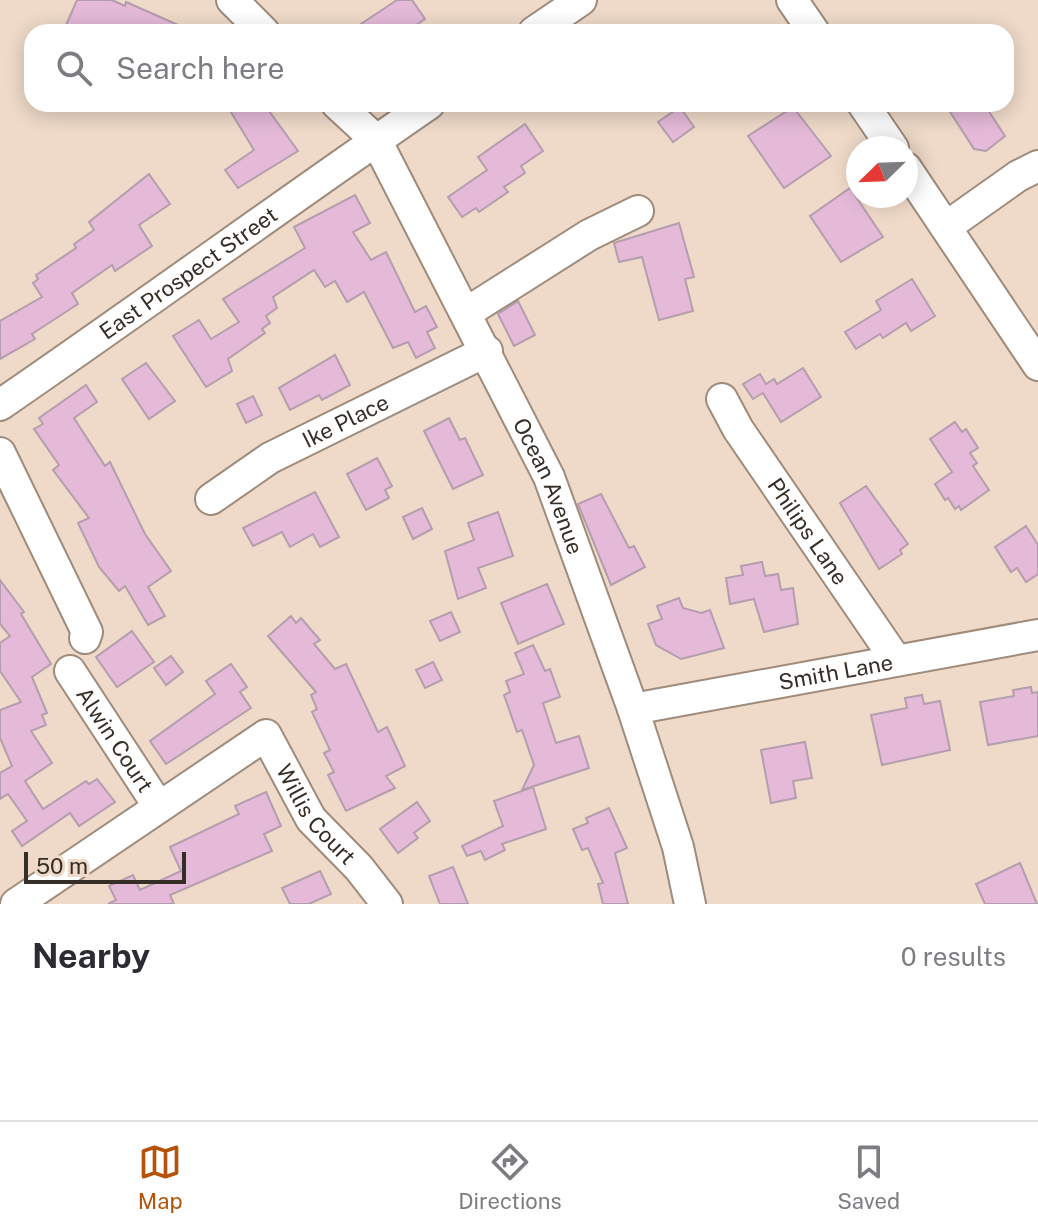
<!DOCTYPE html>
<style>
:root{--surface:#fff;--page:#f7f7f7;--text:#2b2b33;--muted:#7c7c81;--line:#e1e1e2;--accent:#b45309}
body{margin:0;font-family:"Public Sans",sans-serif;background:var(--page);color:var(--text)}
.compass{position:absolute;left:846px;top:136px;width:72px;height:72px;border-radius:50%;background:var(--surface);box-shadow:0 4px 20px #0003;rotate:247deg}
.scale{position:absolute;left:24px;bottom:20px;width:162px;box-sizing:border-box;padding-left:8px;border:4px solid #352e27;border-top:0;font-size:22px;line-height:28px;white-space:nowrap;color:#352e27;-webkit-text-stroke:6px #efdac9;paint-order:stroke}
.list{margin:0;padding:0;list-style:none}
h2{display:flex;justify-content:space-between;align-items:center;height:104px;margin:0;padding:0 32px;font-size:34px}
h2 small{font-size:26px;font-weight:400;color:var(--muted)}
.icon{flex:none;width:44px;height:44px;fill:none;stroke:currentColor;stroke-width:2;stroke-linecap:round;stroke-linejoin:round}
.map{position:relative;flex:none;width:1038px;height:904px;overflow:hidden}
.search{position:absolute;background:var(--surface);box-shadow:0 4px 20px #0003;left:24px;right:24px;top:24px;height:88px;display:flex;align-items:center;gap:20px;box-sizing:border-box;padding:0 28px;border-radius:24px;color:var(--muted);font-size:30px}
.sheet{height:216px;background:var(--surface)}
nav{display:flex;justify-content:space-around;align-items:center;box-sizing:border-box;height:112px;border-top:2px solid var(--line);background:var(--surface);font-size:22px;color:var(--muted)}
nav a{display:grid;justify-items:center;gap:4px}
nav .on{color:var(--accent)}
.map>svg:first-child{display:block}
</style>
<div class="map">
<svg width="1038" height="904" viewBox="0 0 1038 904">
<rect width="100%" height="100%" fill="#efdac9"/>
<g fill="#e4bad8" stroke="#b49ead" stroke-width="2">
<path d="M77,0h35l13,6 1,-4 68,30h-131z"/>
<path d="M397,0h15l13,19 -19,13h-57z"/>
<path d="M226,104h38l34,47 -60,37 -13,-18 29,-20z"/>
<path d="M945,104h39l21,32 -19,15 -12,-2z"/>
<path d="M680,107l14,20 -21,15 -15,-20z"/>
<path d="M793,107l38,49 -47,32 -36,-52z"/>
<path d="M525,124l18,27 -22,15 4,7 -21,14 4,5 -29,20 -3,-4 -14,9 -14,-20 39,-27 -9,-13z"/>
<path d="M149,174l21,30 -31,21 13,21 -37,25 -3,-6 -40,28 6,11 -46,30 3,5 -35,20v-38l42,-24 -9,-14 5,-4 -2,-4 40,-27 -2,-4 20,-14 -5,-8z"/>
<path d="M850,188l33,49 -42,25 -31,-46z"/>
<path d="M355,195l15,28 -17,9 18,28 15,-8 29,60 11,-6 11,21 -10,5 8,16 -19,10 -8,-16 -15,6 -29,-56 -17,10 -12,-21 -10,6 -11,-17 -41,27 4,11 -11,8 4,7 -8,6 3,4 -37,26 4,12 -26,16 -33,-51 26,-16 12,19 28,-17 -16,-23 82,-51 -11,-21z"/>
<path d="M679,223l15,54 -9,2 8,32 -34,9 -17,-63 -23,5 -5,-19z"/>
<path d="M912,279l23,37 -24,15 -5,-8 -23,15 -3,-4 -24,15 -11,-17 36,-22 -5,-9z"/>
<path d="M518,301l17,34 -21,11 -16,-32z"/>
<path d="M335,355l15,30 -28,15 -3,-5 -29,15 -11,-22z"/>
<path d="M146,363l29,38 -26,18 -27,-40z"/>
<path d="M803,368l18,29 -40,25 -18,-29 -10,6 -10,-15 17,-10 6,10 8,-5 3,5z"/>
<path d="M86,385l11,17 -23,16 31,48 5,-4 35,72 26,37 -23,16 17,29 -17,9 -23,-39 -6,5 -20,-24 -21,-44 11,-5 -36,-48 6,-5 -25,-36 9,-5 -4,-6z"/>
<path d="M253,396l9,19 -16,8 -9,-19z"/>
<path d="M449,418l11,22 5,-2 18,37 -30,14 -29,-58z"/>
<path d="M955,422l7,10 4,-3 12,19 -8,5 7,10 -4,3 16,24 -28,20 -2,-4 -4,3 -7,-11 -3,2 -10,-16 17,-12 -22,-33z"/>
<path d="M377,458l15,28 -7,4 4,8 -23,12 -19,-36z"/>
<path d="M866,486l42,58 -8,6 2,4 -23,15 -39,-66z"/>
<path d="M315,492l24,45 -19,10 -7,-13 -23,13 -8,-15 -29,14 -10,-18z"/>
<path d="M601,494l28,54 5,-2 11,21 -34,18 -33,-81z"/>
<path d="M422,508l10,21 -19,10 -10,-22z"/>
<path d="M498,512l15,44 -35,12 8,20 -28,11 -13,-48 29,-11 -6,-17z"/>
<path d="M1026,526l12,19v29l-12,8 -9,-14 -6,4 -16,-25z"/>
<path d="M762,562l3,14 13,-2 3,16 12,-2 5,36 -34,8 -10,-33 -24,5 -4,-26 17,-3 -2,-9z"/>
<path d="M0,580l24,32 -3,2 30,50 -19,13 15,36 -5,2 4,10 -15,6 21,32 -27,18 18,28 43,-28 3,3 8,-5 18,23 -36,24 -9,-13 -48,33 -10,-15 15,-10 -19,-27 -8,5v-26l12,-7 -12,-28v-28l21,-8 -21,-31v-28l10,-7 -10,-12z"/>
<path d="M547,584l17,40 -46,20 -17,-41z"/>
<path d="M679,598l4,10 18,5 9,-3 14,38 -43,11 -25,-14 -8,-21 14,-5 -5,-13z"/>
<path d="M451,612l9,20 -20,9 -10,-20z"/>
<path d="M291,616l5,7 5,-5 19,22 -6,4 21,25 11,-5 32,68 9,-5 18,39 -19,10 9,12 -49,23 -18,-36 6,-3 -10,-19 6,-3 -18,-38 5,-3 -6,-14 5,-3 -48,-56z"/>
<path d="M132,631l22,31 -37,25 -21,-30z"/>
<path d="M533,645l12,26 5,-2 10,28 -17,6 13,40 23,-7 10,32 -67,22 12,-25 -12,-35 -5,2 -13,-37 6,-3 -4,-11 18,-7 -9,-21z"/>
<path d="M171,656l12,16 -17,13 -12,-17z"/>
<path d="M433,662l9,18 -17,8 -9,-18z"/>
<path d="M231,664l16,23 -7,5 11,16 -85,56 -16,-23 65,-47 -9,-13z"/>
<path d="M1031,687l1,6 6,-1v44l-50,9 -8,-43 34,-6 -1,-6z"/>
<path d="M922,695l2,9 16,-3 10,49 -68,15 -11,-50 36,-7 -2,-10z"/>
<path d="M805,742l7,36 -19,3 3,17 -25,5 -10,-53z"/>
<path d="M533,787l13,42 -44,15 3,6 -20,10 -4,-9 -14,5 -5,-10 41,-20 -9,-25z"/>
<path d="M266,792l15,34 -17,8 8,17 -102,44 4,9h-66l8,-4 -7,-14 24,-11 7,15 41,-19 -11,-24 69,-33 -4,-8z"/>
<path d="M417,802l13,19 -16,12 4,5 -20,15 -18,-24z"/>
<path d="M609,808l18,40 -12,5 13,51h-25l-5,-20 5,-1 -15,-35 -6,2 -9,-21 15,-6 -2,-5z"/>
<path d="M1020,863l17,41h-52l-9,-20z"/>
<path d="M453,867l15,37h-28l-11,-28z"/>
<path d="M320,871l11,23 -22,10h-19l-8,-16z"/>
</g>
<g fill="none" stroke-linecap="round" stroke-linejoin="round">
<defs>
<g id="minor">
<path d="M232,0l32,32"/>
<path d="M792,0l22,32"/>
<path d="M534,32l47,-32"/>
<path id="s1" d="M337,104l39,36 173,337 84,232 45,138 12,57"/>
<path d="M863,104l30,44"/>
<path d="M906,168l132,197"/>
<path d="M946,227l72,-51 20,-10"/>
<path d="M466,313l123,-78 49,-24"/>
<path id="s2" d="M722,399l16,30 158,231"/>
<path id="s3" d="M0,405c144,-99 285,-202 429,-301"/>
<path d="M0,453l87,179 -2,6"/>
<path id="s4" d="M211,499l59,-41 217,-107"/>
<path id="s5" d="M70,671l89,136"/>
<path id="s6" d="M633,709l405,-74"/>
<path id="s7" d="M16,904l250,-169 45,84 48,49 28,36"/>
</g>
</defs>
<use href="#minor" stroke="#9e8b7b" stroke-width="34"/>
<use href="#minor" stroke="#fff" stroke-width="30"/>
</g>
<g text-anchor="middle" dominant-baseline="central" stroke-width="6" stroke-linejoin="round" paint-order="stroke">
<g font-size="22" fill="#352e27" stroke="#efdac9">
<text stroke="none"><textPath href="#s3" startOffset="230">East Prospect Street</textPath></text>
<text stroke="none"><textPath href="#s4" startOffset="156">Ike Place</textPath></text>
<text stroke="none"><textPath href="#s1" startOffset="440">Ocean Avenue</textPath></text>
<text stroke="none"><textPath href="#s2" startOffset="158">Philips Lane</textPath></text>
<text stroke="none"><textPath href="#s6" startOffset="206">Smith Lane</textPath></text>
<text stroke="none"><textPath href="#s5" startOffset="82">Alwin Court</textPath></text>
<text stroke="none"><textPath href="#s7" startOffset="396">Willis Court</textPath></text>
</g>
</g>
</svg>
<svg class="compass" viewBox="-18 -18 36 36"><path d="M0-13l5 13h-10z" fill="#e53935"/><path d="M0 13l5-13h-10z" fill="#7c7c81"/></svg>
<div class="scale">50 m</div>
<div class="search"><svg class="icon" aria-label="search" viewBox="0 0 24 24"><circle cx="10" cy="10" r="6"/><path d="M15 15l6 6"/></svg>Search here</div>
</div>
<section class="sheet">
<h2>Nearby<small>0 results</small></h2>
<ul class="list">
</ul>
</section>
<nav>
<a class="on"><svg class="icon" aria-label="map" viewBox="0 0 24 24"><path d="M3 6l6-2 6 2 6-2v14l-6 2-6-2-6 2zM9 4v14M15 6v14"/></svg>Map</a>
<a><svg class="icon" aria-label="directions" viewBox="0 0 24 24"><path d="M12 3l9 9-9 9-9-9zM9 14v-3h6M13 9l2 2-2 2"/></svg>Directions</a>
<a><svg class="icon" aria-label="saved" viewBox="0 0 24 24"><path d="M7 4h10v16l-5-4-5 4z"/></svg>Saved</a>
</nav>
